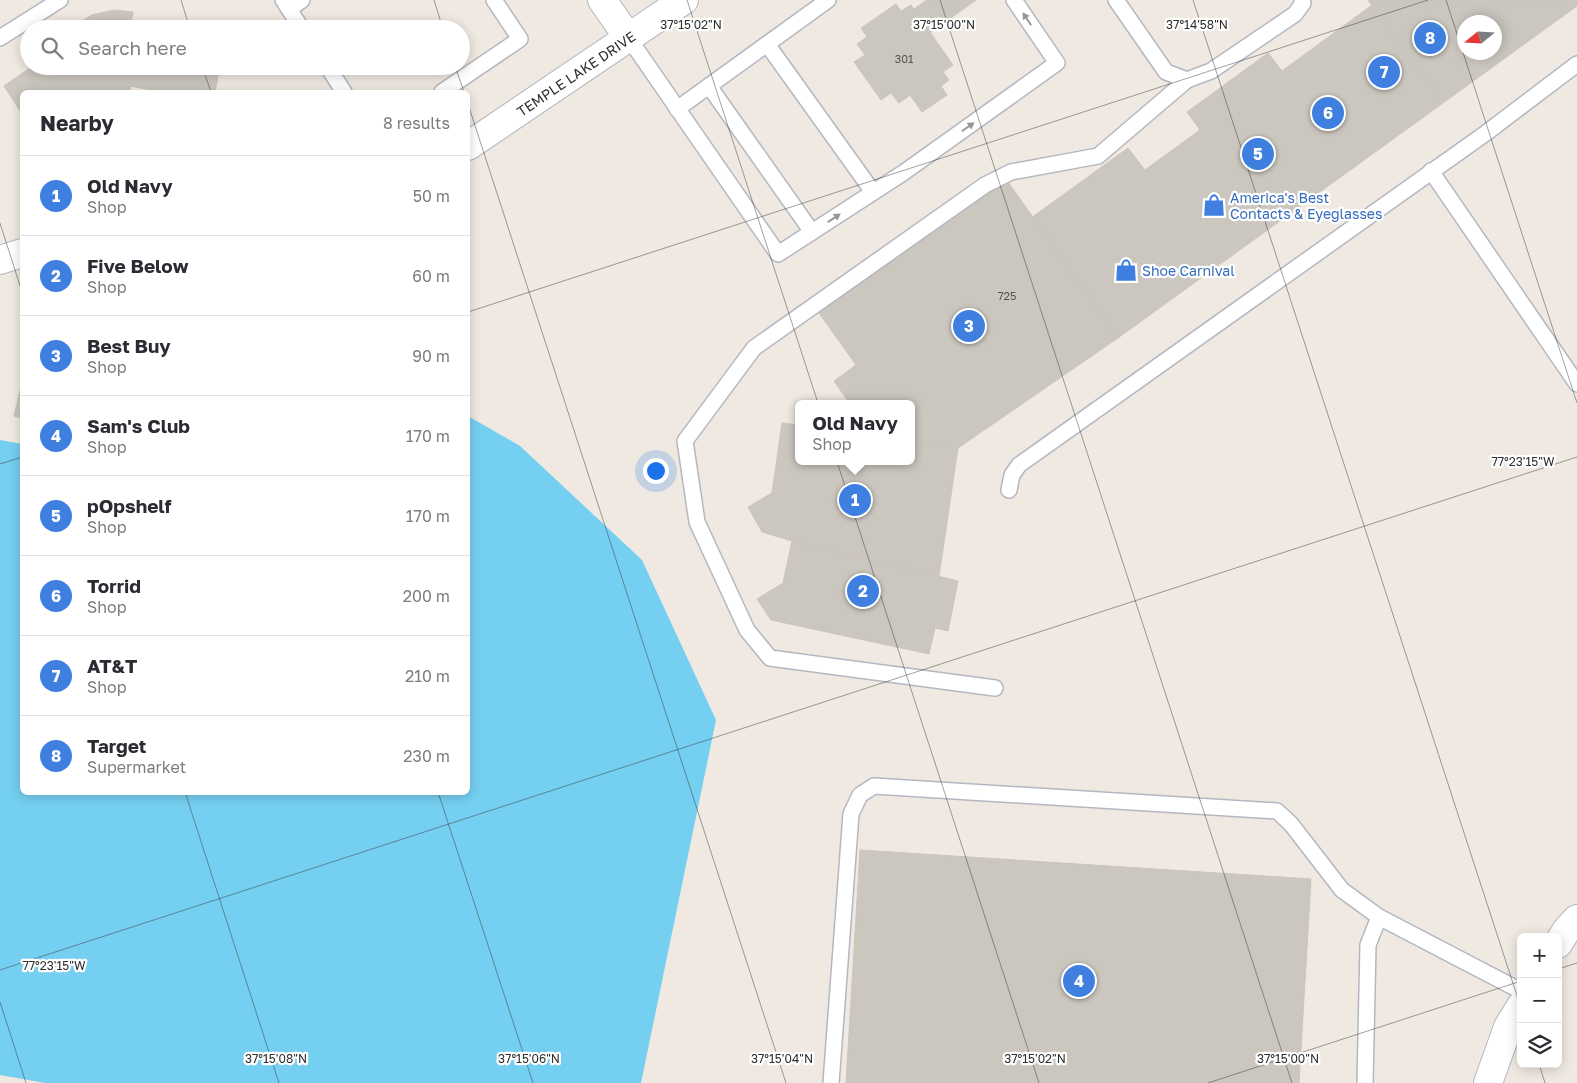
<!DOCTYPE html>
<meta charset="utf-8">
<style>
:root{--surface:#fff;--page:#f7f7f7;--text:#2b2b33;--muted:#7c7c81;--line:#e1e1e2;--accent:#b45309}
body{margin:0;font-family:"Golos Text",sans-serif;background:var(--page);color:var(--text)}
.controls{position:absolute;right:15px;bottom:15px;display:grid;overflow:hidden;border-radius:8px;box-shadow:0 2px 12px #0003}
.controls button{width:45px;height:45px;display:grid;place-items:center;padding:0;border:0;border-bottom:1px solid var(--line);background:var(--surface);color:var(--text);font:25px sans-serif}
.compass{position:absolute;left:1457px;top:15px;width:45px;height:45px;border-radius:50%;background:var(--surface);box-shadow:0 2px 12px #0003;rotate:252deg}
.you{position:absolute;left:655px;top:470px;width:18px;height:18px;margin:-12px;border:4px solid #fff;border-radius:50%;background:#1a73e8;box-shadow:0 0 0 8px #1a73e833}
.badge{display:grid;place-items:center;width:32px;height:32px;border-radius:50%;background:var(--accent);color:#fff;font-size:16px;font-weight:700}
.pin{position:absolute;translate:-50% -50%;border:2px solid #fff;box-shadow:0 1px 5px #0006}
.popup{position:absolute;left:795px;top:400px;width:120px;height:65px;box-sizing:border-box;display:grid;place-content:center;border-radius:8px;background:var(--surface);filter:drop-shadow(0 1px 4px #0005);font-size:16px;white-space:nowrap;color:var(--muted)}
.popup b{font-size:19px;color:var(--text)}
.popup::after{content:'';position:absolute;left:50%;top:100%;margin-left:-10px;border:10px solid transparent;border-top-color:var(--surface)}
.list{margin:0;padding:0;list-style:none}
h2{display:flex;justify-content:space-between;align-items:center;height:65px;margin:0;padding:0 20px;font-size:21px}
h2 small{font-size:16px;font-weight:400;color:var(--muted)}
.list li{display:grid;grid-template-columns:32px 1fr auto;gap:15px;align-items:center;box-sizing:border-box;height:80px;padding:0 20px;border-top:1px solid var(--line)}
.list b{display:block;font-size:19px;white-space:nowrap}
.list p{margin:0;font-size:16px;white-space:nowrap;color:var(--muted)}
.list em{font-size:16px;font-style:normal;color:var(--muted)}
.icon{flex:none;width:28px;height:28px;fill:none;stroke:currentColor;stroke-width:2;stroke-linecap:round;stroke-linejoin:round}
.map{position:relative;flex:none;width:1577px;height:1083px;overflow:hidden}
.search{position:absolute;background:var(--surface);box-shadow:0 2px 12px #0003;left:20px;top:20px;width:450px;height:55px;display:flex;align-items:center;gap:12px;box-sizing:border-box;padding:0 18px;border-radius:28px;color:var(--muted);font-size:19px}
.panel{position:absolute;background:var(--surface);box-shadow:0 2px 12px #0003;left:20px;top:90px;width:450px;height:705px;border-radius:8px}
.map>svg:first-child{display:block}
</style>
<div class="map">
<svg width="1577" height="1083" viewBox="0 0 1577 1083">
<rect width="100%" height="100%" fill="#efe9e1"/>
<path fill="#75cff0" d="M468,416l52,30 122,114 74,160 -75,363h-596l-45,-8v-635l22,4v348h446z"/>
<g fill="#cbc7bf" stroke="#cbc5ba" fill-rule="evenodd">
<path d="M927,0h49l-46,33 -16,-24z"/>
<path d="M1368,0h209v6l-134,97zM1464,22h30v30h-30z"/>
<path d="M896,4l5,7 10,-6 42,60 -10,7 6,8 -8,6 6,9 -25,17 -12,-17 -11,8 -8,-10 -10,7 -27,-38 11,-7 -8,-11 10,-7 -6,-9z"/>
<path d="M1372,5l71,98 -325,235 -87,-120 97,-70 17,22 55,-40 -13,-18 81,-59 14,18z"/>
<path d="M114,10l19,2 -3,17h-51l-3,-5 16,-9z"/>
<path d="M33,66h187l-5,26h-53l-32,-6 1,6h-23l-1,-2 -4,2h-81v22l-18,-28z"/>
<path d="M1006,179l112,159 -160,110 -47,-7v-37h-61l-16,-23 22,-16 -37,-52z"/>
<path d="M22,382v36l-8,-2z"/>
<path d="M782,423l17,2v36h112v-20l47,7 -19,129 -147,-36 -30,-9 -14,-25 24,-14z"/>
<path d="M792,541l166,40 -10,50 -13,-3 -6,26 -158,-34 -14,-21 26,-16z"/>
<path d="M860,850l451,29 -12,204h-453z"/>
</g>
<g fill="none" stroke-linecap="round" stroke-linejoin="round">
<defs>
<g id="service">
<path d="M283,0l19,29"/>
<path d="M1116,0l50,72 21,8 24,-9 84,-57 8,-11 -1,-3"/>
<path d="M289,9l13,-9"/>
<path d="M628,37l150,217 125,-81 154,-110 -43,-63"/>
<path d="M0,38l60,-38"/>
<path d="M767,44l106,148"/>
<path d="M327,66l17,26"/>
<path d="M709,86l103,146"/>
<path d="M442,92l78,-53 -26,-39"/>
<path d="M677,109l151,-109"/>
<path d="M1431,171l146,213"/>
<path d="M1009,490l3,-15 7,-10 467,-332 91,-69"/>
<path d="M995,688l-225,-30 -23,-28 -50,-108 -12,-81 69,-93 231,-163 26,-13 87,-16 89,-76"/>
<path d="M831,1083l20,-269 9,-19 14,-9 403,25 14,13 51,66 37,27 142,74"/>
<path d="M1365,1083l3,-138 11,-28"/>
</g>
<g id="minor">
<path d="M602,0l26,37"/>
<path id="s1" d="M468,146l216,-146"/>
<path d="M0,260l22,-7"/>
</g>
<g id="tertiary">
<path d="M1558,944l8,-13 11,-12"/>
<path d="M1488,1083l20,-56 13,-21"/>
</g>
</defs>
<use href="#service" stroke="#b4b7c1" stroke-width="18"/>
<use href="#minor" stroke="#b4b7c1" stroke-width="30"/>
<use href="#tertiary" stroke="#b4b7c1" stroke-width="30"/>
<use href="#service" stroke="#fff" stroke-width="15"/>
<use href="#minor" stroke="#fff" stroke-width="28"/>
<use href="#tertiary" stroke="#fff" stroke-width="28"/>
</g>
<defs><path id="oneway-solid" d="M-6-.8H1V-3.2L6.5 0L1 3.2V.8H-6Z" transform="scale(1.25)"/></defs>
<g fill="#969696">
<use href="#oneway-solid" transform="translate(1027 19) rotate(-124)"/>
<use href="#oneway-solid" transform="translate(968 127) rotate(-35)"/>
<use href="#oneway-solid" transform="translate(834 218) rotate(-33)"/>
</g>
<path fill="none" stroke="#2e2e2e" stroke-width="1" stroke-opacity="0.45" d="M181,0l9,29M434,0l9,29M687,0l352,1083M940,0l352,1083M1193,0l328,1008M1446,0l131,403M202,66l9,26M455,66l9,26M468,104l318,979M0,223l22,69M468,312l960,-312M0,464l22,-7M185,792l94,291M438,792l95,291M1558,969l19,-6M0,970l1577,-513M0,1002l26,81M1539,1064l6,19M1208,1083l313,-102"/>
<defs>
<symbol id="shop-bare" viewBox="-9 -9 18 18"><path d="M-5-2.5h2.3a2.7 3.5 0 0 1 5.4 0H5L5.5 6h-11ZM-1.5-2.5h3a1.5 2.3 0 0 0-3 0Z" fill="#3f7fe0" stroke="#fff" stroke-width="2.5" paint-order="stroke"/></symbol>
</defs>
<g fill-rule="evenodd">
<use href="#shop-bare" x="1198" y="189" width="32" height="32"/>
<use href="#shop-bare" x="1110" y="254" width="32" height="32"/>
</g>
<g text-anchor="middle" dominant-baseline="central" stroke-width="4.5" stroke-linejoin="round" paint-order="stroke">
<g font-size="11" fill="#555452">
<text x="904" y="58">301</text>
<text x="1007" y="295">725</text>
</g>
<g font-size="14" fill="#2e2e2e" stroke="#fff">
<text stroke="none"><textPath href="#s1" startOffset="130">TEMPLE LAKE DRIVE</textPath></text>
</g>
<g font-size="14" fill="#366cbe" stroke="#fff" text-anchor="start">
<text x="1230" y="197">America's Best<tspan x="1230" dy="16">Contacts &amp; Eyeglasses</tspan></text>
<text x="1142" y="270">Shoe Carnival</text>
</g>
</g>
<g font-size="12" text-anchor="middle" fill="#2e2e2e" stroke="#fff" stroke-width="4.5" stroke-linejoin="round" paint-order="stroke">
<text x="691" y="29">37°15'02"N</text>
<text x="944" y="29">37°15'00"N</text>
<text x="1197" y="29">37°14'58"N</text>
<text x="1523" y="466">77°23'15"W</text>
<text x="54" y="970">77°23'15"W</text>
<text x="276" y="1063">37°15'08"N</text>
<text x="529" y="1063">37°15'06"N</text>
<text x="782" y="1063">37°15'04"N</text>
<text x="1035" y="1063">37°15'02"N</text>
<text x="1288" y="1063">37°15'00"N</text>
</g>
</svg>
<div class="controls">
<button>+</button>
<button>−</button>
<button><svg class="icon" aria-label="layers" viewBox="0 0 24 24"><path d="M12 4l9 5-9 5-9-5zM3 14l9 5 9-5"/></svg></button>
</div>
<svg class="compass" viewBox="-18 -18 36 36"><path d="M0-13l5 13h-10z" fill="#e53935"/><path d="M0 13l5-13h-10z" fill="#7c7c81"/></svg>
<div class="you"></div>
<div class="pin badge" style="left:855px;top:500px;background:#3f7fe0">1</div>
<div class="popup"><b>Old Navy</b>Shop</div>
<div class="pin badge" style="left:863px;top:591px;background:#3f7fe0">2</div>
<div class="pin badge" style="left:969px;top:326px;background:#3f7fe0">3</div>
<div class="pin badge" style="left:1079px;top:981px;background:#3f7fe0">4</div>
<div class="pin badge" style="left:1258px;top:154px;background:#3f7fe0">5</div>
<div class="pin badge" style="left:1328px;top:113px;background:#3f7fe0">6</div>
<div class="pin badge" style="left:1384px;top:72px;background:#3f7fe0">7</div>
<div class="pin badge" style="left:1430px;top:38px;background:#3f7fe0">8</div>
<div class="search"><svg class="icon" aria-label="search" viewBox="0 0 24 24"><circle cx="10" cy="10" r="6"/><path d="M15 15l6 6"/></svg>Search here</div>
<section class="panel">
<h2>Nearby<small>8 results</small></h2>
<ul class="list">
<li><span class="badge" style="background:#3f7fe0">1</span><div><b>Old Navy</b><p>Shop</p></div><em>50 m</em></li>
<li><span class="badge" style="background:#3f7fe0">2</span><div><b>Five Below</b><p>Shop</p></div><em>60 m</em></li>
<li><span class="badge" style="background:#3f7fe0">3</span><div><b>Best Buy</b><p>Shop</p></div><em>90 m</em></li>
<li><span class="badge" style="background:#3f7fe0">4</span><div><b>Sam's Club</b><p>Shop</p></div><em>170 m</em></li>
<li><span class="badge" style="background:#3f7fe0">5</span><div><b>pOpshelf</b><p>Shop</p></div><em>170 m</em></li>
<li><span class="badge" style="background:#3f7fe0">6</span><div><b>Torrid</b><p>Shop</p></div><em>200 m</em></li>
<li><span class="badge" style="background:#3f7fe0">7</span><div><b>AT&amp;T</b><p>Shop</p></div><em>210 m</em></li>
<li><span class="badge" style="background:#3f7fe0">8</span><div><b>Target</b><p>Supermarket</p></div><em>230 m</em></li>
</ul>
</section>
</div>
